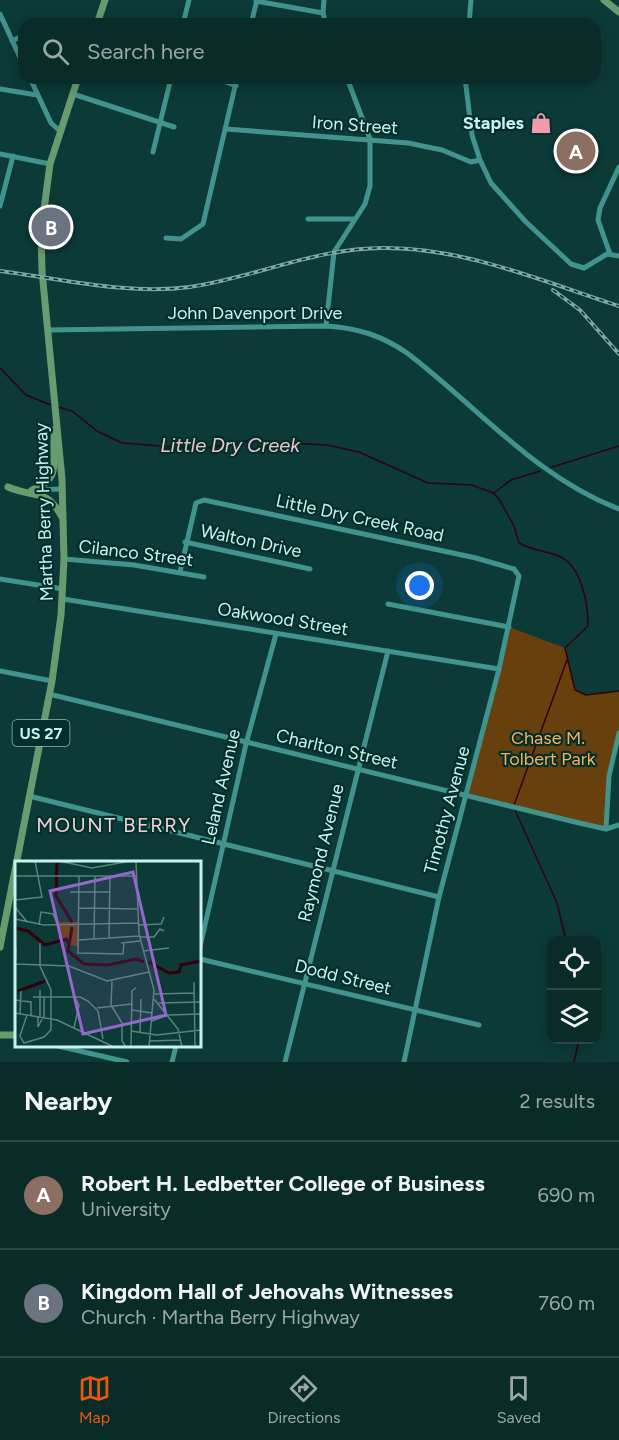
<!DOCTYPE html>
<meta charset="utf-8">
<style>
:root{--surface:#092c28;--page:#173834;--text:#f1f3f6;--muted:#99a7a8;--line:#294845;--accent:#ea580c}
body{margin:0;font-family:Figtree,sans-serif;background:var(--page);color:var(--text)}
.controls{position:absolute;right:18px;bottom:18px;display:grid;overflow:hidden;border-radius:12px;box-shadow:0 3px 15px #0003}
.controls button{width:54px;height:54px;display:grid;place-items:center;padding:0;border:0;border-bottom:2px solid var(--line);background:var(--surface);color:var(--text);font:30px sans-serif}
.you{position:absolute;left:420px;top:586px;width:21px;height:21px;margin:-15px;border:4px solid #fff;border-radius:50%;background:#1a73e8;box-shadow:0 0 0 9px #1a73e833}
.badge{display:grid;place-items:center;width:39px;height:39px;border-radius:50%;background:var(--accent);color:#fff;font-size:20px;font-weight:700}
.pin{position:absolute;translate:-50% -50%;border:3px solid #fff;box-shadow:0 2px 6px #0006}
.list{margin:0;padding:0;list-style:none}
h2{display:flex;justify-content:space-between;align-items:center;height:78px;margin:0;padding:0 24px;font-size:26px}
h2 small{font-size:20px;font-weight:400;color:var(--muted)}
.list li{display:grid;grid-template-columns:39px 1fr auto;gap:18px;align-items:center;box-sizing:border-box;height:108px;padding:0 24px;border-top:2px solid var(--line)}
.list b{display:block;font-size:22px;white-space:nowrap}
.list p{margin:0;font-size:20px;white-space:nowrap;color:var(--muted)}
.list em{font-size:20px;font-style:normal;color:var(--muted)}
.icon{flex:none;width:33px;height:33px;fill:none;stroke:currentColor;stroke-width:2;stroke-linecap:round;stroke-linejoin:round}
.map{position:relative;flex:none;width:619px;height:1062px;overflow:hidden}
.search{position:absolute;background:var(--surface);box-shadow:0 3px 15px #0003;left:18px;right:18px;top:18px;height:66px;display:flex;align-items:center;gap:15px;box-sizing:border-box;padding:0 21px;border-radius:18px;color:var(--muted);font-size:22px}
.sheet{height:294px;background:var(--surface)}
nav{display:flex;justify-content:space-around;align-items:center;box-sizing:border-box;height:84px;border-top:2px solid var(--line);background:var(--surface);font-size:16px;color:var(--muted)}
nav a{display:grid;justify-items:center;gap:3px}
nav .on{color:var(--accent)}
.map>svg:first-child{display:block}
</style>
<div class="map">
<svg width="619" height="1062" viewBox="0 0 619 1062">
<rect width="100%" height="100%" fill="#0c3a36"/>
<path fill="#68400e" d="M509,627l56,21 11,42 10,5 33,-4v42l-9,32 -4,64 -139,-34z"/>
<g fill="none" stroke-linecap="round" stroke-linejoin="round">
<g stroke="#31000f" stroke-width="1.5">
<path d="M0,368l26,27 25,10"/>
<path d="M58,407l14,4 25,20 25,12 79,6 46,-8 80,4 32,7 69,31 44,2 21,8 6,6 15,27 5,17c11,7 28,8 40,13 23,10 29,48 29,70l-23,22 10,42 11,5 33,-4"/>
<path d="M549,468l70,-22"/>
<path d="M494,493l17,-13 29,-9"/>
<path d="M514,805l53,-145"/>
<path d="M515,810l42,93 9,37"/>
<path d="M574,1062l5,-22"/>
</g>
<g stroke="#41948c" stroke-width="5">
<path d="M324,0l-1,13 3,11"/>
<path d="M256,1l67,12"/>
<path d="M0,14l24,52"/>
<path d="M183,24l6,-24"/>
<path d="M251,24l6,-24"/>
<path d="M469,24l2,-24"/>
<path d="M12,41l12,-6"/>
<path d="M30,78l21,45 9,8"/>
<path d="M217,78l19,8"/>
<path d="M465,78l7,57 8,25 11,23 35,39 45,42 13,4 23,-14 12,2"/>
<path d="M0,89l37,6"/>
<path d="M73,94l101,33"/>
<path d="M226,129l182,14 34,7 29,12 9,-2"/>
<path d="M153,152l18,-74"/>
<path d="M0,154l50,10"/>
<path d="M0,206l13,-50"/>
<path d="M308,219h46"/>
<path d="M166,238l15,1 22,-15 34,-146"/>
<path d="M610,254l-12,-34 2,-12 19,-41"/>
<path d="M326,326l8,-74 31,-48 5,-18v-47l-23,-61"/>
<path d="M48,330l278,-4c31,2 55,9 81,27 70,53 128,124 212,156"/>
<path d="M34,490l28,-1"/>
<path d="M185,542l125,27"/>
<path d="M64,559l70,6 70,12"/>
<path d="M180,572l16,-69 8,-3 272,58 38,11 5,7 -20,93 -60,228 -35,165"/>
<path d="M0,579l63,10"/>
<path d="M63,599l436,70"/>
<path d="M388,604l121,23"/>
<path d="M0,671l52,10"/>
<path d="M49,694l526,128 31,7 13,-4"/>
<path d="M29,796l410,101"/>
<path d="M606,829l3,-53 10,-43"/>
<path d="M200,947l46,-203 30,-110"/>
<path d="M200,959l279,66"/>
<path d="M58,1046l69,16"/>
<path d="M172,1062l4,-16"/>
<path d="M285,1062l103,-411"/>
</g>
<g stroke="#699b70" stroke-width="7">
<path d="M604,0l15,12"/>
<path d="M97,24l8,-24"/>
<path d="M8,487c28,12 38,0 54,30"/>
<path d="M32,490c33,-12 18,-31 23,-61"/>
<path d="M0,947l52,-266 9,-66 3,-56 -2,-80 -20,-208 -1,-39 9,-68 28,-86"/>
<path d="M0,1035h14"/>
</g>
<defs>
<g id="rail">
<path d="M0,271c62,8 128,24 190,16 67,-10 128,-40 196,-39 80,0 158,34 233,58"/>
<path d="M553,290l27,20 39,44"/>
</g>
</defs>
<use href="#rail" stroke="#7da7a2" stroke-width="4"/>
<use href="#rail" stroke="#00302c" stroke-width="1.5" stroke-dasharray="4.5" stroke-linecap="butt"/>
</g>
<defs>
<symbol id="shop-bare" viewBox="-9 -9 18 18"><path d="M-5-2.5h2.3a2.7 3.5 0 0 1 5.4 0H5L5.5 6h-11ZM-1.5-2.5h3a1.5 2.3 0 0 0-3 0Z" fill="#f39aab" stroke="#00302c" stroke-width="2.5" paint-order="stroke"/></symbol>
</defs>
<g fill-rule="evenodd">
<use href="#shop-bare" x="526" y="108" width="30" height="30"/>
</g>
<g text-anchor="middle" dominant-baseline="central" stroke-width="4.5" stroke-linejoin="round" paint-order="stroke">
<rect fill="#00302c" stroke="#8db7b2" stroke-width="1.5" x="12.5" y="720" width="57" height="26" rx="4.5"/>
<g font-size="16" font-weight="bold" fill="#caf1ec">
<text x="41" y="733">US 27</text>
</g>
<g font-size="18" font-weight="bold" fill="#caf1ec" stroke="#00302c" text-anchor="end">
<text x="524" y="123">Staples</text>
</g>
<g font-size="18" fill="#caf1ec" stroke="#00302c">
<text transform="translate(355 125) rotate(4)">Iron Street</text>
<text x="255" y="313">John Davenport Drive</text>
<text transform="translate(44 512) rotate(-92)">Martha Berry Highway</text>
<text transform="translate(360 518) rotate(12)">Little Dry Creek Road</text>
<text transform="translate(251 541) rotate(12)">Walton Drive</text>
<text transform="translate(136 553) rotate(7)">Cilanco Street</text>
<text transform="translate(283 619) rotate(9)">Oakwood Street</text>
<text transform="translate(337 749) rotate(13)">Charlton Street</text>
<text transform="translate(221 787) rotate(-77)">Leland Avenue</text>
<text transform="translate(447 810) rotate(-75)">Timothy Avenue</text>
<text transform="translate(321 853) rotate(-76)">Raymond Avenue</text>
<text transform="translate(343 977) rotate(14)">Dodd Street</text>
</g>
<g font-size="18" fill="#fcaf58" stroke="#00302c">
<text x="548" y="738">Chase M.<tspan x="548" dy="21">Tolbert Park</tspan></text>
</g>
<g font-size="20" font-style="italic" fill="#f1c2ca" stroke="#00302c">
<text x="230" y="445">Little Dry Creek</text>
</g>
<g font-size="20" letter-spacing="1.5" fill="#f4d1d7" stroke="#00302c">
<text x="114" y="825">MOUNT BERRY</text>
</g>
</g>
<g transform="translate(15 861)">
<rect width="186" height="186" fill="#0c3a36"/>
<path d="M44,61h20l-1,24 -8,-1 -3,-5 -8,2z" fill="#68400e"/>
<path fill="none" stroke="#31000f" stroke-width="3" d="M42,1l-1,34 16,26M57,66l-4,24 16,13 24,1 28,-6 8,3M0,67l13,3 17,14 21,-6 3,4M134,101l20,11 10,-1 2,-7 20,-4M3,130l27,-10"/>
<path fill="none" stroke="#58837f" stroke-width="1.5" d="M44,0l33,7 39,-7M121,1l3,72 15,56 -5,57M0,15h121M64,15l-1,77 45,1 1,-11M55,31h40M0,39l27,-3 -7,-36M0,46l12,15M64,47l58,1M0,58l29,6 94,-2M24,64l2,-13 12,2 4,9M124,64l22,-1 3,-7M125,76h14l6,-8 4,2M94,77l1,-62M79,78l1,-63M63,79l61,-4M106,82l19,-2M128,90l26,-3M0,103l54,2 38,15 42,-9M0,110l1,-23M97,120l-1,24 11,18v18l4,6M179,121l1,65M139,133l40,-1M18,136h47l8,4 10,10 5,28M139,138l24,30 4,18M0,139l16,2v13M144,142l42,-1M82,147l34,-4M117,149l20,3M0,152l42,7 57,27M5,153l1,-23M12,154l-7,21 4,7 20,-6 7,-7v-40l-11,-24v-23M23,155v11l5,-10M25,155v-26M29,156v-20M137,160l16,-6 33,-1M59,167l5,-23 -3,-6M116,170l26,4 44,-5M125,171l1,-33M134,180l32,-1M116,186l1,-56 4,-3"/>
<path fill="#9367cc" fill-opacity="0.15" stroke="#9367cc" stroke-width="3" d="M118,11l33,143 -83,19 -33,-143z"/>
<rect width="186" height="186" fill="none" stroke="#caf1ec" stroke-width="3"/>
</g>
</svg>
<div class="controls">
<button><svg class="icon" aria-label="locate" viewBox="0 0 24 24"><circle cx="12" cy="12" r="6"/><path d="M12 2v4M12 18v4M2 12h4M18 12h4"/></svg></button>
<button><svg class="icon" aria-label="layers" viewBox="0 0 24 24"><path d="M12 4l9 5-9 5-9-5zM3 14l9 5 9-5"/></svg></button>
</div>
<div class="you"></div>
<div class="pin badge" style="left:576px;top:151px;background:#8d6e63">A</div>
<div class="pin badge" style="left:51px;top:227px;background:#6b7280">B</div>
<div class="search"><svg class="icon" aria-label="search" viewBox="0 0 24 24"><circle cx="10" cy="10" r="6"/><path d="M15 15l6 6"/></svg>Search here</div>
</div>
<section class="sheet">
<h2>Nearby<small>2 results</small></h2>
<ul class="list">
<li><span class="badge" style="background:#8d6e63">A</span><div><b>Robert H. Ledbetter College of Business</b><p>University</p></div><em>690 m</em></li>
<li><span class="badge" style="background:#6b7280">B</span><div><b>Kingdom Hall of Jehovahs Witnesses</b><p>Church · Martha Berry Highway</p></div><em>760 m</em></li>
</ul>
</section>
<nav>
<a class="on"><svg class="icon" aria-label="map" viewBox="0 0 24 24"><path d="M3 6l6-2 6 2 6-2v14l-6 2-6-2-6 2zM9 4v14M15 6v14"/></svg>Map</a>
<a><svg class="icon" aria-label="directions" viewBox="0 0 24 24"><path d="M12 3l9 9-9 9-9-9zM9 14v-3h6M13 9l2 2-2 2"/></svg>Directions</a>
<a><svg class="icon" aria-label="saved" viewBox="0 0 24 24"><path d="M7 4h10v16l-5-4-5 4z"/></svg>Saved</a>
</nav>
